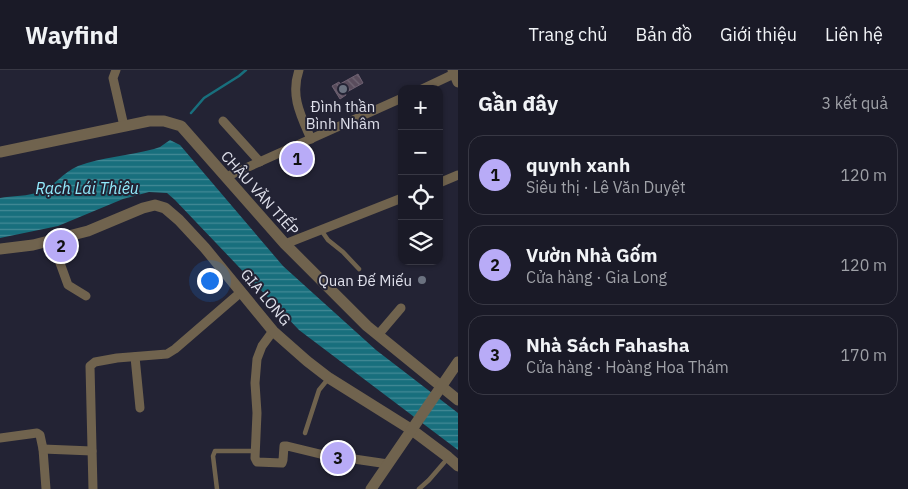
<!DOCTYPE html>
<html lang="vi">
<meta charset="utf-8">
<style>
:root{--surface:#1a1a27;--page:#23232f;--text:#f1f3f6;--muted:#9fa1a7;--line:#383844;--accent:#b8abf7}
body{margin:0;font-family:"IBM Plex Sans",sans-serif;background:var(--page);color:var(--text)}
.controls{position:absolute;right:15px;top:15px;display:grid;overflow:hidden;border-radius:10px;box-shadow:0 1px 4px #0004}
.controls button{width:45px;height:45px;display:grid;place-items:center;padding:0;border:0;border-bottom:1px solid var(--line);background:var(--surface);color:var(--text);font:25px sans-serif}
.you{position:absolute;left:209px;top:210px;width:18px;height:18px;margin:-12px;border:4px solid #fff;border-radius:50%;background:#1a73e8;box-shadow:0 0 0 8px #1a73e833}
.badge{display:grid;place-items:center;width:32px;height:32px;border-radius:50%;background:var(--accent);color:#111;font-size:16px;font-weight:700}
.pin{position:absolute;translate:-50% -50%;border:2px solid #fff;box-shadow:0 1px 5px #0006}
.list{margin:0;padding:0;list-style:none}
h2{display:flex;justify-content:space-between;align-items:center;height:65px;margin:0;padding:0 20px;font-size:21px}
h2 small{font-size:16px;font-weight:400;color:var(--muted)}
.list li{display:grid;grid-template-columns:32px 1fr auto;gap:15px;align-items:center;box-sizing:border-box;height:80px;margin:0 10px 10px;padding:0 10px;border:1px solid var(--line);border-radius:15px}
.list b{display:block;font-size:19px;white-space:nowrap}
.list p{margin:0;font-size:16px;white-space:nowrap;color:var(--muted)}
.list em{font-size:16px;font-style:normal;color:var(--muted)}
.icon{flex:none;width:28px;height:28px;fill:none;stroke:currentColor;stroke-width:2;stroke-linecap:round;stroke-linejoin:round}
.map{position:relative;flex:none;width:458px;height:419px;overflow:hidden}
header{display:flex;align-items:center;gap:30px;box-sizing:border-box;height:70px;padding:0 25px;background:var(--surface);border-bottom:1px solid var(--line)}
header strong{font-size:24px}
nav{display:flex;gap:28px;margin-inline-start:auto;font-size:18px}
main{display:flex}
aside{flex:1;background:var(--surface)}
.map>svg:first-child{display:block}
</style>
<header>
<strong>Wayfind</strong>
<nav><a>Trang chủ</a><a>Bản đồ</a><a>Giới thiệu</a><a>Liên hệ</a></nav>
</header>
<main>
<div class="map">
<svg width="458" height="419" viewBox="0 0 458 419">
<defs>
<pattern id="water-rules" width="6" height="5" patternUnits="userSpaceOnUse" patternTransform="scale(1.25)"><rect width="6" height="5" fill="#186f7d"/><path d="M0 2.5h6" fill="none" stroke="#448a96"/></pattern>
<pattern id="building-back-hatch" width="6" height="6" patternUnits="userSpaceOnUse" patternTransform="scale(1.25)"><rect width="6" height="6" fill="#594c5c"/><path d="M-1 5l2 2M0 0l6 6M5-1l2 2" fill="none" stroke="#706674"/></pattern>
</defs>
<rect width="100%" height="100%" fill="#232334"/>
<path fill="url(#water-rules)" d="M170,70l10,5 103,121 93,84 82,63v37l-159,-120 -124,-130 -8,-7 -18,-1 -26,7 -65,27 -58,12v-40c11,-2 30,-2 39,-6 15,-5 24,-20 39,-26 24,-9 51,-10 76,-17l6,-2z"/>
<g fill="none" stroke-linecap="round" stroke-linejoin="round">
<path stroke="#186f7d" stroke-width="2.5" d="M191,43l13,-15 35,-22 7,-6"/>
</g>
<path fill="url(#building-back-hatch)" stroke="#6e6071" d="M358,4l5,9 -18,10 1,2 -6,4 -8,-13 7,-4 1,2z"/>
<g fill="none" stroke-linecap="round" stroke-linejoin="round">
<g stroke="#70634e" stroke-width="4.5">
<path d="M321,160l7,10 15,12 16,17"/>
<path d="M305,363l14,-43 9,-11"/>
<path d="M217,419l-4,-33 2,-5h40"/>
<path d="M419,419l10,-9 19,-22"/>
</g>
<g stroke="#70634e" stroke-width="9">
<path d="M116,0l-3,8 11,48"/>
<path d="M299,0c-9,26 2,46 12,69"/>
<path d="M422,19l36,-17"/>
<path d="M223,51l37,41"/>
<path d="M226,107l176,-79"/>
<path d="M439,113l19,-8"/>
<path d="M52,171l16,44 18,11"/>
<path d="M285,174l117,-46"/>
<path d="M273,261l-11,15 -5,13 -2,24 2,30 -2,45 2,4 25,1 1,-3 1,-14h3l33,8 68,10"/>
<path d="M378,265l23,-27"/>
<path d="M135,287l5,51"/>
<path d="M0,368l37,-5 3,2 3,14 3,40"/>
<path d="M43,379l49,2"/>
<path d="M93,419l-3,-123 5,-4 22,-4 50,-4 8,-5 66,-57"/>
</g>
<g stroke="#70634e" stroke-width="11">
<path d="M453,0l5,12"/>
<path d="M0,82l149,-31h15l17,5 104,118 82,82 91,74"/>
<path d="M0,179l33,-4 55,-14 55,-23 12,-3 10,3 14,12 26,28 68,83 34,30 22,17 83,52 36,27 10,9"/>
<path d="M371,419l87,-127"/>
</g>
</g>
<g fill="#6b7280" stroke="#232334" stroke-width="2">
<circle cx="343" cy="19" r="5"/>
<circle cx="422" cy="210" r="5"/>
</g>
<g text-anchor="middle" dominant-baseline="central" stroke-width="4" stroke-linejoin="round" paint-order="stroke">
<g font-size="15" fill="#dfe0eb" stroke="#232334">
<text x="343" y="36">Đình thần<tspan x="343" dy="17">Bình Nhâm</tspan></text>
<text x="412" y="210" text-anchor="end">Quan Đế Miếu</text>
</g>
<g font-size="15" fill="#dfe0eb" stroke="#232334">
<text transform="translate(260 123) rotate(48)">CHÂU VĂN TIẾP</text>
<text transform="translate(266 227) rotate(50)">GIA LONG</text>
</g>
<g font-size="16" font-style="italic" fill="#92eafc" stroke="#232334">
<text x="87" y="118">Rạch Lái Thiêu</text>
</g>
</g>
</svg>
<div class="controls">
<button>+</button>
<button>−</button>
<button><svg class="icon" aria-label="locate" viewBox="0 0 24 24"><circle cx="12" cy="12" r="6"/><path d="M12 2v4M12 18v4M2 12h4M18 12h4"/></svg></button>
<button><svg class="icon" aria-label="layers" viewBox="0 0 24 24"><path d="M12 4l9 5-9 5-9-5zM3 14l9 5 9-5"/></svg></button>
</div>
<div class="you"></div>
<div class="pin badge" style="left:297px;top:89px">1</div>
<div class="pin badge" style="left:61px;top:176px">2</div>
<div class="pin badge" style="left:338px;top:388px">3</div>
</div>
<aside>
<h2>Gần đây<small>3 kết quả</small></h2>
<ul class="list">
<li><span class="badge">1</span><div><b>quynh xanh</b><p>Siêu thị · Lê Văn Duyệt</p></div><em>120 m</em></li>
<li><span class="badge">2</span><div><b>Vườn Nhà Gốm</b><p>Cửa hàng · Gia Long</p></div><em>120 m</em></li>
<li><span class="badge">3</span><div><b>Nhà Sách Fahasha</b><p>Cửa hàng · Hoàng Hoa Thám</p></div><em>170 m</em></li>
</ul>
</aside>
</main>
